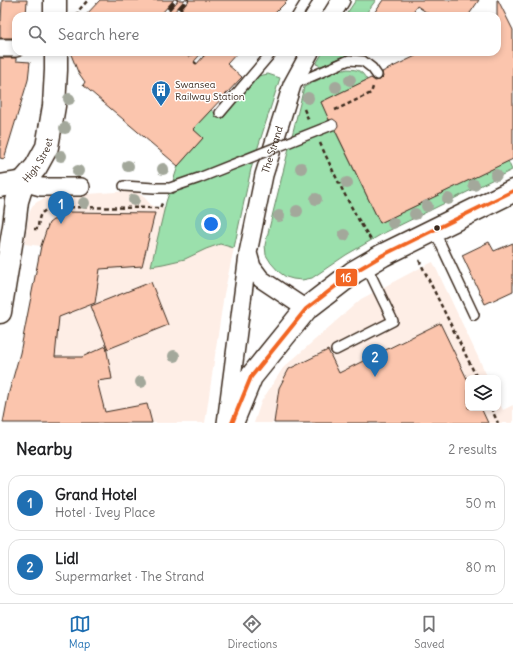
<!DOCTYPE html>
<meta charset="utf-8">
<style>
:root{--surface:#fff;--page:#f6f6f6;--text:#202124;--muted:#757577;--line:#e0e0e0;--accent:#1f6fb2}
body{margin:0;font-family:Delius,sans-serif;background:var(--page);color:var(--text)}
.controls{position:absolute;right:12px;bottom:12px;display:grid;overflow:hidden;border-radius:8px;box-shadow:0 2px 6px #0003}
.controls button{width:36px;height:36px;display:grid;place-items:center;padding:0;border:0;border-bottom:1px solid var(--line);background:var(--surface);color:var(--text);font:20px sans-serif}
.you{position:absolute;left:211px;top:224px;width:14px;height:14px;margin:-10px;border:3px solid #fff;border-radius:50%;background:#1a73e8;box-shadow:0 0 0 6px #1a73e833}
.badge{display:grid;place-items:center;width:26px;height:26px;border-radius:50%;background:var(--accent);color:#fff;font-size:13px;font-weight:700}
.pin{position:absolute;translate:-50% -33px;filter:drop-shadow(0 1px 2px #0008)}
.pin::after{content:'';position:absolute;top:21px;width:14px;height:12px;background:inherit;clip-path:polygon(0 0,100% 0,50% 100%)}
.list{margin:0;padding:0;list-style:none}
h2{display:flex;justify-content:space-between;align-items:center;height:52px;margin:0;padding:0 16px;font-size:17px}
h2 small{font-size:13px;font-weight:400;color:var(--muted)}
.list li{display:grid;grid-template-columns:26px 1fr auto;gap:12px;align-items:center;box-sizing:border-box;height:56px;margin:0 8px 8px;padding:0 8px;border:1px solid var(--line);border-radius:12px}
.list b{display:block;font-size:15px;white-space:nowrap}
.list p{margin:0;font-size:13px;white-space:nowrap;color:var(--muted)}
.list em{font-size:13px;font-style:normal;color:var(--muted)}
.icon{flex:none;width:22px;height:22px;fill:none;stroke:currentColor;stroke-width:2;stroke-linecap:round;stroke-linejoin:round}
.map{position:relative;flex:none;width:513px;height:423px;overflow:hidden}
.search{position:absolute;background:var(--surface);box-shadow:0 2px 6px #0003;left:12px;right:12px;top:12px;height:44px;display:flex;align-items:center;gap:10px;box-sizing:border-box;padding:0 14px;border-radius:12px;color:var(--muted);font-size:15px}
.sheet{height:180px;background:var(--surface)}
nav{display:flex;justify-content:space-around;align-items:center;box-sizing:border-box;height:56px;border-top:1px solid var(--line);background:var(--surface);font-size:11px;color:var(--muted)}
nav a{display:grid;justify-items:center;gap:2px}
nav .on{color:var(--accent)}
.map>svg:first-child{display:block}
</style>
<div class="map">
<svg width="513" height="423" viewBox="0 0 513 423">
<rect width="100%" height="100%" fill="#fff"/>
<filter id="ink" filterUnits="userSpaceOnUse"><feTurbulence type="fractalNoise" baseFrequency=".025" numOctaves="2"/><feDisplacementMap in="SourceGraphic" scale="8" xChannelSelector="R" yChannelSelector="G"/><feConvolveMatrix kernelMatrix="1 2 1 2 8 2 1 2 1" color-interpolation-filters="sRGB"/></filter>
<g filter="url(#ink)">
<g fill="#feeee6">
<path d="M129,191l9,2 6,4 8,9 13,2 -14,58 69,-22 14,4 -10,46 -19,129h-202l6,-31 11,-39 21,-107 -17,-2 5,-30 3,-8 5,-4 10,-5z"/>
<path d="M433,262l55,116h-20v30h30v-8l5,10 10,-5v18h-259l7,-21 22,-34 78,-69 53,-28z"/>
</g>
<g fill="#9be0ac" stroke="#6b8565">
<path d="M356,0h20l-12,16h-19z"/>
<path d="M323,52h31l-33,14 -5,-2z"/>
<path d="M348,69c11,1 13,1 19,11l-46,22 59,121 128,-62 4,9 -130,64 -36,21 -34,23 -10,2 -9,-1 -7,-2 -7,-5 -8,-9 -5,-8 -1,-10 39,-158 30,-15z"/>
<path d="M268,74l12,4 -29,91 -17,79 -14,-4 -14,5 -21,10 -22,5 -12,2 15,-64 12,-36 25,-28 -10,-9 18,-19 11,9 36,-43z"/>
</g>
<g fill="#fbc5ad" stroke="#3b2a1e">
<path d="M2,0h25l-1,16h-10v22h-16v-17h1z"/>
<path d="M100,0h188l-16,16h-187z"/>
<path d="M383,0h96l-11,16h-36l-15,-10 -7,10h-38z"/>
<path d="M497,0h1l15,30v129l-133,64 -45,-93 3,-4 -1,-4 -4,-3 -4,1 -8,-18 50,-24 4,3 5,-1 3,-3 -1,-5 42,-20h73z"/>
<path d="M70,52h168l-11,12 15,13 -49,52 10,9 -25,28 -95,-81 2,-3 -7,-10z"/>
<path d="M0,58h16v3l14,1 -2,18 -24,79 -4,-1z"/>
<path d="M66,212l89,1 -13,53 -42,3 -5,34 -36,14 -4,40h27l24,-11 6,33 -15,2 8,31 42,-8 5,19h-149l6,-31 11,-39 21,-107 6,-18 2,-5 4,-3 6,-1 2,-5z"/>
<path d="M489,242l5,9 19,-8v48l-28,13 -23,-49z"/>
<path d="M151,282l17,43 -60,24 -17,-43z"/>
<path d="M440,323l28,58v27h13l7,15h-214l5,-35 10,-19 39,-19 11,23z"/>
</g>
<g fill="none" stroke-linecap="round" stroke-linejoin="round">
<defs>
<g id="lane">
<path d="M297,16l10,-16"/>
<path d="M294,84l55,-24 14,1 9,7 5,7"/>
<path d="M220,113l52,-61"/>
<path d="M124,186l30,2h16"/>
<path d="M434,230l40,85"/>
<path d="M336,350l57,-29 -27,-56"/>
</g>
<g id="street">
<path d="M331,16l10,-16"/>
<path d="M0,48h16"/>
<path d="M23,182l18,5h40"/>
<path id="s1" d="M306,309l-45,-30 -9,-12 -4,-14 16,-78 28,-90 18,-33"/>
<path d="M226,423l22,-168"/>
</g>
<g id="secondary">
<path d="M55,0v16"/>
<path d="M0,186l23,-4"/>
<path id="s2" d="M0,312l14,-86 3,-25 6,-19 13,-15 11,-20 7,-41 2,-36v-18"/>
<path d="M232,423l19,-46 55,-68 48,-37 29,-17 130,-64"/>
</g>
</defs>
<use href="#lane" stroke="#3b2a1e" stroke-width="12"/>
<use href="#street" stroke="#3b2a1e" stroke-width="20"/>
<use href="#secondary" stroke="#3b2a1e" stroke-width="25"/>
<g stroke="#3b2a1e" stroke-width="2.5" stroke-dasharray="4 3" stroke-linecap="butt">
<path d="M77,16l2,-6 9,-10"/>
<path d="M304,109l5,12"/>
<path d="M335,110l36,-17 2,-6"/>
<path d="M320,143c15,33 31,66 51,97"/>
<path d="M56,207l104,1 3,-7"/>
<path d="M34,229h4c1,-16 2,-18 18,-22"/>
<path d="M419,260l58,118"/>
<path d="M491,408l7,15"/>
</g>
<use href="#lane" stroke="#fff" stroke-width="9"/>
<use href="#street" stroke="#fff" stroke-width="17"/>
<use href="#secondary" stroke="#fff" stroke-width="22"/>
<defs>
<g id="rail">
<path d="M162,16l14,-16"/>
<path d="M173,16l14,-16"/>
<path d="M224,16l1,-1"/>
<path d="M189,55l3,-3"/>
<path d="M196,62l9,-10"/>
</g>
</defs>
<use href="#rail" stroke="#3b2a1e" stroke-width="4.5"/>
<use href="#rail" stroke="#fff" stroke-width="3" stroke-dasharray="9" stroke-linecap="butt"/>
<defs>
<path id="lane-bridge" d="M170,188l29,-10 133,-53"/>
</defs>
<use href="#lane-bridge" stroke="#3b2a1e" stroke-width="12" stroke-linecap="butt"/>
<use href="#lane-bridge" stroke="#fff" stroke-width="9"/>
<defs>
<path id="bus-1" d="M232,423l19,-46 55,-68 48,-37 29,-17 130,-64"/>
</defs>
<use href="#bus-1" stroke="#fff" stroke-width="7"/>
<use href="#bus-1" stroke="#f26522" stroke-width="4"/>
</g>
<g fill="#a3a89b">
<circle cx="350" cy="80" r="6"/>
<circle cx="336" cy="87" r="6"/>
<circle cx="308" cy="98" r="6"/>
<circle cx="69" cy="99" r="6"/>
<circle cx="65" cy="128" r="6"/>
<circle cx="61" cy="156" r="6"/>
<circle cx="128" cy="166" r="6"/>
<circle cx="301" cy="168" r="6"/>
<circle cx="163" cy="169" r="6"/>
<circle cx="78" cy="171" r="6"/>
<circle cx="496" cy="175" r="6"/>
<circle cx="347" cy="183" r="6"/>
<circle cx="474" cy="185" r="6"/>
<circle cx="316" cy="199" r="6"/>
<circle cx="448" cy="199" r="6"/>
<circle cx="134" cy="200" r="6"/>
<circle cx="84" cy="203" r="6"/>
<circle cx="427" cy="206" r="6"/>
<circle cx="297" cy="211" r="6"/>
<circle cx="415" cy="214" r="6"/>
<circle cx="279" cy="216" r="6"/>
<circle cx="393" cy="223" r="6"/>
<circle cx="344" cy="235" r="6"/>
<circle cx="174" cy="356" r="6"/>
<circle cx="141" cy="382" r="6"/>
</g>
</g>
<defs>
<symbol id="building-pin" viewBox="-11 -11 22 30"><path d="M0 17L-7.5 6A9.5 9.5 0 1 1 7.5 6Z" fill="#1f6fb2" stroke="#fff"/><path d="M-4-6H4V6H1V3H-1V6H-4ZM-2.5-4.3h1.7v1.8h-1.7ZM.8-4.3h1.7v1.8H.8ZM-2.5-1h1.7V.8h-1.7ZM.8-1h1.7V.8H.8Z" fill="#fff"/></symbol>
</defs>
<g fill-rule="evenodd">
<use href="#building-pin" x="150" y="79" width="22" height="30"/>
</g>
<circle fill="#3b2a1e" stroke="#fff" stroke-width="1.5" cx="437" cy="228" r="3.5"/>
<g text-anchor="middle" dominant-baseline="central" stroke-width="3" stroke-linejoin="round" paint-order="stroke">
<g font-size="10" fill="#3b2a1e" stroke="#fff" text-anchor="start">
<text x="175" y="84">Swansea<tspan x="175" dy="12">Railway Station</tspan></text>
</g>
<g font-size="10" fill="#3b2a1e" stroke="#fff">
<text stroke="none"><textPath href="#s1" startOffset="190">The Strand</textPath></text>
<text stroke="none"><textPath href="#s2" startOffset="159">High Street</textPath></text>
</g>
</g>
<rect stroke="#fff" stroke-width="1.5" x="335" y="268" width="23" height="19" rx="4" fill="#f26522"/>
<g font-size="11" text-anchor="middle" font-weight="bold" fill="#fff">
<text x="346" y="282">16</text>
</g>
</svg>
<div class="controls">
<button><svg class="icon" aria-label="layers" viewBox="0 0 24 24"><path d="M12 4l9 5-9 5-9-5zM3 14l9 5 9-5"/></svg></button>
</div>
<div class="you"></div>
<div class="pin badge" style="left:61px;top:224px">1</div>
<div class="pin badge" style="left:375px;top:377px">2</div>
<div class="search"><svg class="icon" aria-label="search" viewBox="0 0 24 24"><circle cx="10" cy="10" r="6"/><path d="M15 15l6 6"/></svg>Search here</div>
</div>
<section class="sheet">
<h2>Nearby<small>2 results</small></h2>
<ul class="list">
<li><span class="badge">1</span><div><b>Grand Hotel</b><p>Hotel · Ivey Place</p></div><em>50 m</em></li>
<li><span class="badge">2</span><div><b>Lidl</b><p>Supermarket · The Strand</p></div><em>80 m</em></li>
</ul>
</section>
<nav>
<a class="on"><svg class="icon" aria-label="map" viewBox="0 0 24 24"><path d="M3 6l6-2 6 2 6-2v14l-6 2-6-2-6 2zM9 4v14M15 6v14"/></svg>Map</a>
<a><svg class="icon" aria-label="directions" viewBox="0 0 24 24"><path d="M12 3l9 9-9 9-9-9zM9 14v-3h6M13 9l2 2-2 2"/></svg>Directions</a>
<a><svg class="icon" aria-label="saved" viewBox="0 0 24 24"><path d="M7 4h10v16l-5-4-5 4z"/></svg>Saved</a>
</nav>
